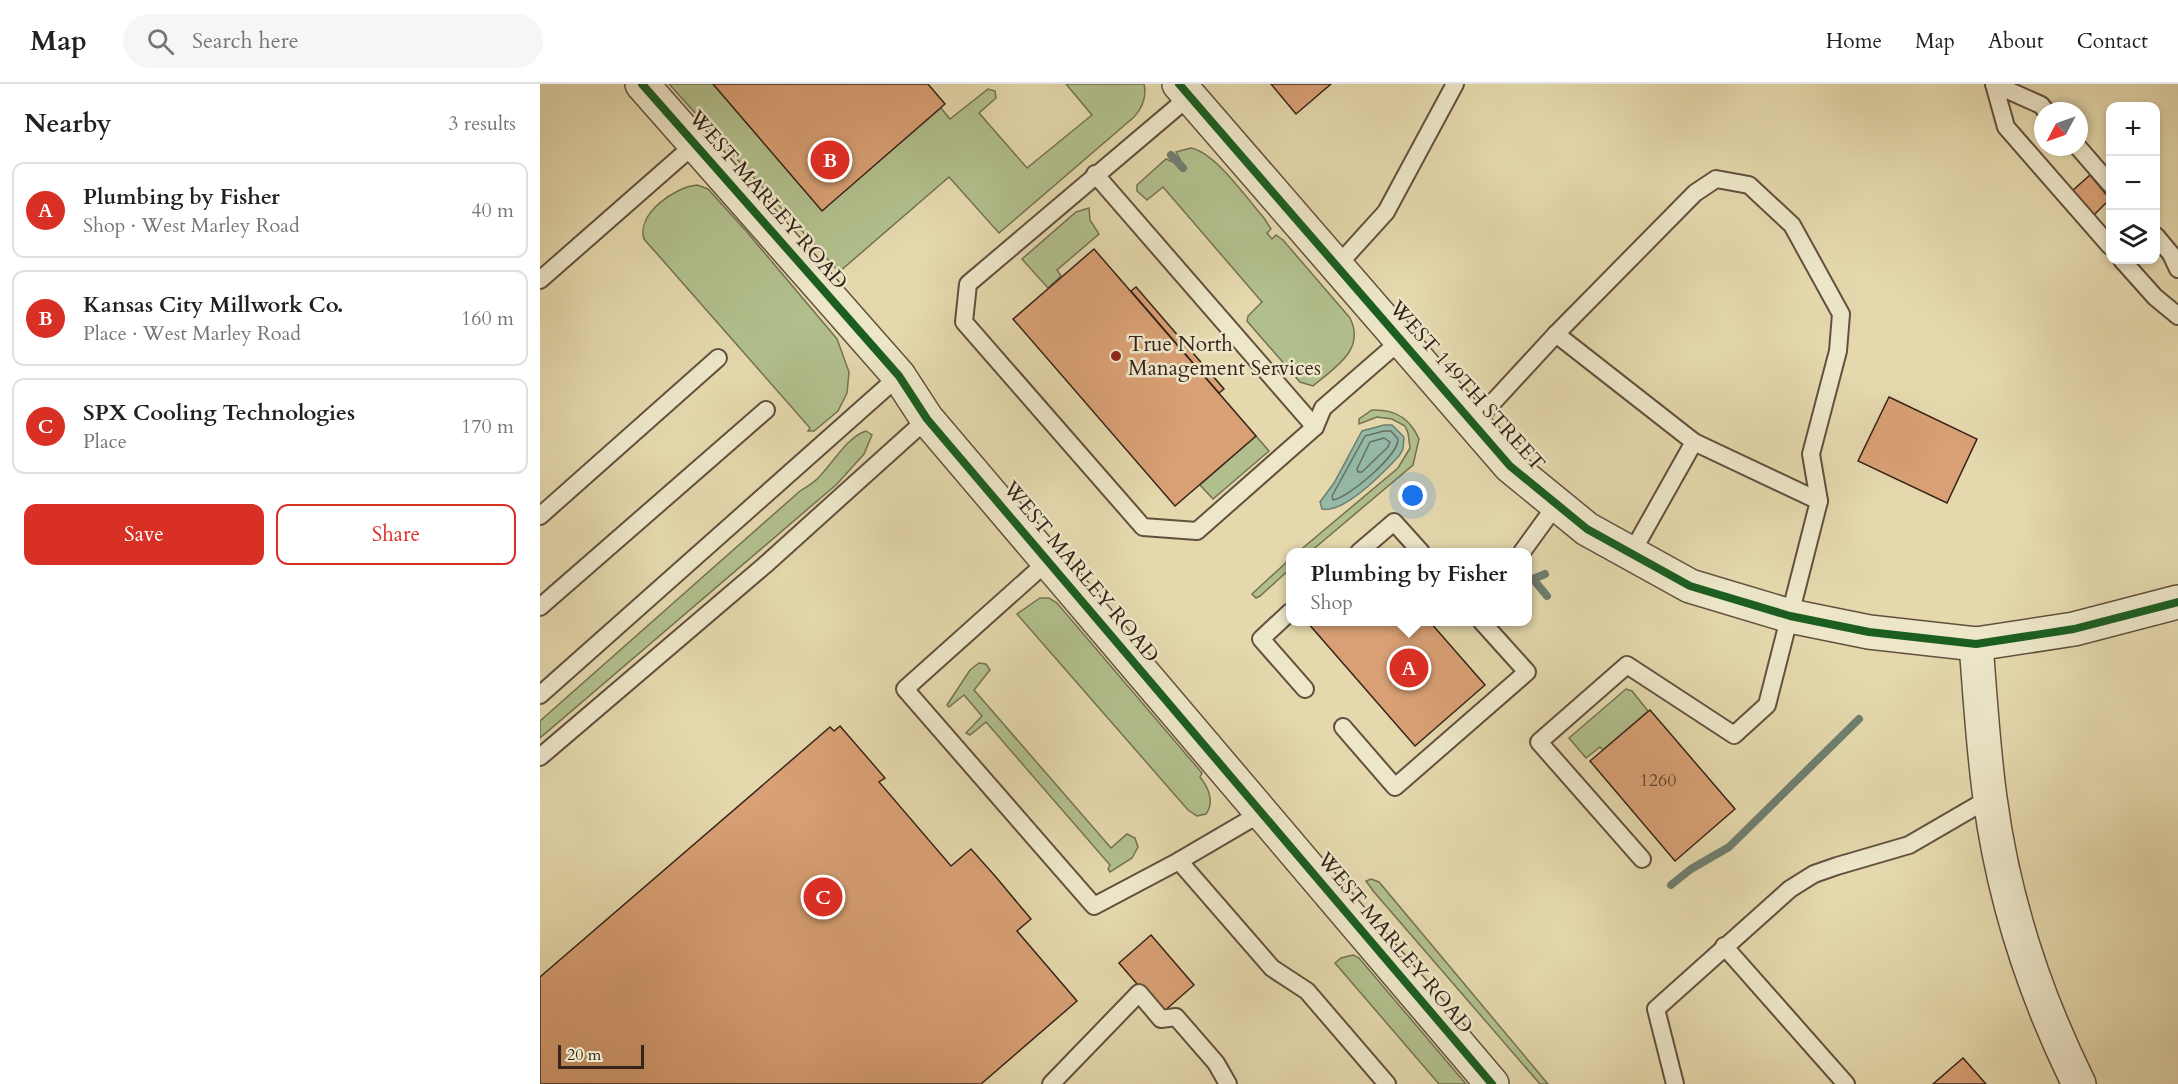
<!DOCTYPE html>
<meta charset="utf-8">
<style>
:root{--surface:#fff;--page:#f6f6f6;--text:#202124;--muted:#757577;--line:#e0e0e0;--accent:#d93025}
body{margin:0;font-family:Cardo,serif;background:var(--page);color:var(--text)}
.controls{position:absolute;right:18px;top:18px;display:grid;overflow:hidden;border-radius:12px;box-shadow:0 3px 9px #0003}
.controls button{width:54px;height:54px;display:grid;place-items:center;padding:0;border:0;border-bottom:2px solid var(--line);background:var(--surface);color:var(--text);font:30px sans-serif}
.compass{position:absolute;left:1494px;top:18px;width:54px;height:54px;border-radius:50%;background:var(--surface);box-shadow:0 3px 9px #0003;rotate:229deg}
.scale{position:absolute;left:18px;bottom:15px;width:86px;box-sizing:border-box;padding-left:6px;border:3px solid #37231a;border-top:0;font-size:16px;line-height:21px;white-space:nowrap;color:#37231a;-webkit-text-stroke:4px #ede6c9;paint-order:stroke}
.you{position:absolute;left:873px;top:412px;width:21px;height:21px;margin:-15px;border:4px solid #fff;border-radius:50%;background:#1a73e8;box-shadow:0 0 0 9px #1a73e833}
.badge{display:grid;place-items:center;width:39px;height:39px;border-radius:50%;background:var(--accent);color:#fff;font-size:20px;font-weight:700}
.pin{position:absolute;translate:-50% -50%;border:3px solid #fff;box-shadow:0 2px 6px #0006}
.popup{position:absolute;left:746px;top:464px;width:246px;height:78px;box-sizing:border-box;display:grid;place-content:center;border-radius:12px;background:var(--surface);filter:drop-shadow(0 2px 4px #0005);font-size:20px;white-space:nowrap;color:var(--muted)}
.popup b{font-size:22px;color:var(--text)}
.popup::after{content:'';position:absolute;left:50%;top:100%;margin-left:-12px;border:12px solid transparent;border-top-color:var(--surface)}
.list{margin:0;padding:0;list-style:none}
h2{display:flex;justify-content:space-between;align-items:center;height:78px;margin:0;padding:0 24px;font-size:26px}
h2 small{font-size:20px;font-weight:400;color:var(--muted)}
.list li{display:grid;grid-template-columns:39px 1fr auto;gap:18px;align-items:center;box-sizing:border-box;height:96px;margin:0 12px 12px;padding:0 12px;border:2px solid var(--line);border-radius:12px}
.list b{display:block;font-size:22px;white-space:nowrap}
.list p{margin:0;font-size:20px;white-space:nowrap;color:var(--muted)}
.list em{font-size:20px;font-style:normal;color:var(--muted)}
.actions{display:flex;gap:12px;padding:18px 24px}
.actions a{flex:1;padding:14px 0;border:2px solid var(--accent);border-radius:12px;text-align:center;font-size:21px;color:var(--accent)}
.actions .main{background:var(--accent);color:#fff}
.icon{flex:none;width:33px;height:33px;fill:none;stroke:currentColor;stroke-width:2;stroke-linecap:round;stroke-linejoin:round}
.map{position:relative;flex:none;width:1638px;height:1000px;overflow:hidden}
header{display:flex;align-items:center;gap:36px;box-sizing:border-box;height:84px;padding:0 30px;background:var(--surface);border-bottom:2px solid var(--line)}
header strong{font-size:28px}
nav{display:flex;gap:33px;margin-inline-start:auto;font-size:21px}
.search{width:420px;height:54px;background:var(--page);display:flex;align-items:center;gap:15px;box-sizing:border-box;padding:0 21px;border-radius:33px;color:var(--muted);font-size:22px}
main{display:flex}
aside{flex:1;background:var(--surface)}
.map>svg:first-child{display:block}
</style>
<header>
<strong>Map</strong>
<div class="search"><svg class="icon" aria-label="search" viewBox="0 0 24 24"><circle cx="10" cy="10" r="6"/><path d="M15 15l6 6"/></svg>Search here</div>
<nav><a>Home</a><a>Map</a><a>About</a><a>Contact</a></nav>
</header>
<main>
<aside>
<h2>Nearby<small>3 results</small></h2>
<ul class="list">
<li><span class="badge">A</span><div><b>Plumbing by Fisher</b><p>Shop · West Marley Road</p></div><em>40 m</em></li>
<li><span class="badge">B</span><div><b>Kansas City Millwork Co.</b><p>Place · West Marley Road</p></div><em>160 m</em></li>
<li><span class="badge">C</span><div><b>SPX Cooling Technologies</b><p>Place</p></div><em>170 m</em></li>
</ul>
<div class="actions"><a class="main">Save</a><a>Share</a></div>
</aside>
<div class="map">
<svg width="1638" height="1000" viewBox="0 0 1638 1000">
<rect width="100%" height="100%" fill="#e4d8ac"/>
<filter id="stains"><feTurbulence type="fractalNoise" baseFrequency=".00333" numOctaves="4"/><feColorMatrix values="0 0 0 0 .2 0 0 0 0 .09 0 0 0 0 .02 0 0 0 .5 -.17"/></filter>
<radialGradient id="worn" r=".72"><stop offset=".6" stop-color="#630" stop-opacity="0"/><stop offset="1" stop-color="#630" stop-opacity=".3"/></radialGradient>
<g fill="#b1bf8c" stroke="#747153" stroke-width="1.5">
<path d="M129,0h44l109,126 119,-102 9,11 38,-30 7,2 1,7 -17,15 48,55 65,-53 -26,-31h78c3,13 -1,23 -10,33l-135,116 -50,-56 -110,95z"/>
<path d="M651,64c25,5 56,51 73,70l7,11 -4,4 5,6 4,-4 7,5 67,78c16,32 -16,50 -37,68l-13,-4 -53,-61 1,-5 14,-14 -99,-115 -16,13 -10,-9v-6l29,-26 9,4 5,-4 -4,-7z"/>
<path d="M157,101l11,4 39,43 90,107 12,33 -2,21 -9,18 -24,20h-6l2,-3 -166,-189c-8,-25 31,-52 53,-54z"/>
<path d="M549,124l1,12 9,14 -42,36 4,6 -13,12 -26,-29 54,-47z"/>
<path d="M832,326c23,-1 38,8 47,29l-6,26 -103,87h-12l100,-84 12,-20 -2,-15 -3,-7 -13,-7 -15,-2 -18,7v-5z"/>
<path d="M326,347l6,4 -8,19 -27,30 -297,254v-17l260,-230c6,-4 14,-8 19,-14 14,-14 28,-40 47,-46z"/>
<path d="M716,352l13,15 -56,48 -13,-14z"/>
<path d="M750,475v10l-30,27 -4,2 -4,-4z"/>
<path d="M500,514h9l8,5 145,170 -2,4c8,10 15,25 6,37l-9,2 -9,-6 -171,-196z"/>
<path d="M439,579l7,1 4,6 -16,20 137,158 16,-14 8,4 3,9 -6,11 -22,14 -2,-3 2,-4 -124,-143 -16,13 -4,-2 16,-17 -18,-21 -15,12 -2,-2 23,-35z"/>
<path d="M1086,605l6,2 16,20 -45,39 -3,-3 -14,11 -17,-20z"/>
<path d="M831,795l8,3 169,202h-8l-166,-192 -8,-11z"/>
<path d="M813,871l6,3 107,126h-27l-104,-121 6,-5z"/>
</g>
<path fill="#95baa8" stroke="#6f7e6f" stroke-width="1.5" d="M844,341h8l12,12 -1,12 -4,7c-14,15 -55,58 -77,53l-2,-7 14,-19 28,-52z"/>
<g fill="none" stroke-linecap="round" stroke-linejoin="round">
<g stroke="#666e61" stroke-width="1.5">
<path d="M844,347h7l7,8c1,16 -50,59 -65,61l-1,-4 33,-60z"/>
<path d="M844,354l6,4 -2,5 -26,25h-4l-1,-3 13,-27z"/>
</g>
<g stroke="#6f7e6f" stroke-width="8">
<path d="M631,71l12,13"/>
<path d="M1005,490l-12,5 14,17"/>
<path d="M1131,801l20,-16 38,-22 130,-128"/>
</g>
</g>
<g fill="#d8a074" stroke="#37231a" stroke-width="1.5">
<path d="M173,0h215l17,20 -123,107z"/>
<path d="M731,0h60l-35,30z"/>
<path d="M1550,91l20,24 -16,16 -22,-24z"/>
<path d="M554,165l162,187 -81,70 -162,-187z"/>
<path d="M596,203l88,102 -5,4 -88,-102z"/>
<path d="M1349,313l88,42 -30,64 -89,-42z"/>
<path d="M767,538h123l55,63 -70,61z"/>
<path d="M1110,626l85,99 -60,52 -85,-100z"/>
<path d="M300,642l45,52 -6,4 72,84 20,-17 24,27 36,43 -14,12 60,70 -96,83h-441v-107l290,-250 4,4z"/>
<path d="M611,851l43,50 -32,28 -43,-50z"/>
<path d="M1423,974l23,26h-53z"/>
</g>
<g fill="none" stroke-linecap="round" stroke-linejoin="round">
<defs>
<g id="lane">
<path d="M1454,0l12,43 104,119"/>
<path d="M1454,0l47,21 5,6"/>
<path d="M650,12l-222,188 -4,38 179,205 54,4 118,-104 8,-19 77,-67"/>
<path d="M1538,63l32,37"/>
<path d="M555,90l220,253"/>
<path d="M1616,152l15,18 7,15"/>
<path d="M1582,176l33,37 23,19"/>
<path d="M797,182l49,-54 69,-128"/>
<path d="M0,196l155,-136"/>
<path d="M1016,250l138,108 125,59"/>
<path d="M933,340l83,-90 139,-141 21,-14 33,6 43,40 49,89 -3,37 -27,103 8,47 -52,204 -33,30 -107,-70 -88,77 103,117"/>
<path d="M0,432l178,-158"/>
<path d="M819,468l35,-30 27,30"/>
<path d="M982,468l34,-47"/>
<path d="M1091,470l63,-112"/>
<path d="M508,477l-143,128 189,217 85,-45 82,-48"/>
<path d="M0,523l226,-197"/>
<path d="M750,528l-29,27 44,50"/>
<path d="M0,611l359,-319"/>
<path d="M803,643l52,60 132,-115 -45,-50"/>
<path d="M0,673l225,-192 162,-146"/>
<path d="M639,777l93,107 35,23 80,93"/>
<path d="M1184,862l122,138"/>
<path d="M511,1000l88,-91 22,26 15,-2 40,46 12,21"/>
<path d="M1135,1000l-19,-75 134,-120 24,-15 23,-8 72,-21 81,-47"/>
</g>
<g id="street">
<path d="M102,0l257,292 28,43 565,665"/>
<path d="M639,0l331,382 77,63 103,57 100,30 79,16 107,12 98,-15 104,-27"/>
<path d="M1436,560c4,51 7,103 14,154 13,99 45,197 89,286"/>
</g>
</defs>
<use href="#lane" stroke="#62503e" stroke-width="20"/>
<use href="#street" stroke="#62503e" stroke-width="36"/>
<use href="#lane" stroke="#ede6c9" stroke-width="16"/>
<use href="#street" stroke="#ede6c9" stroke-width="33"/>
<defs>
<g id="cycleway">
<path d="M102,0l257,292 28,43 565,665"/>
<path d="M639,0l331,382 77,63 103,57 100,30 79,16 107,12 98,-15 104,-27"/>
</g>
</defs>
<use href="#cycleway" stroke="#ede6c9" stroke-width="11"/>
<use href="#cycleway" stroke="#1b5e20" stroke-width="8"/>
</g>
<circle fill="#8f2418" stroke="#ede6c9" stroke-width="2" cx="576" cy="272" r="6"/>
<g text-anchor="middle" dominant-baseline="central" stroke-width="5" stroke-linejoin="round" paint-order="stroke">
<g font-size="18" fill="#5f4230">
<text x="1118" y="696">1260</text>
</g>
<g font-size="21" fill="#37231a" stroke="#ede6c9">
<text transform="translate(228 116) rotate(49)">WEST MARLEY ROAD</text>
<text transform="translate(927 302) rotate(48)">WEST 149TH STREET</text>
<text transform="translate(541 488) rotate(50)">WEST MARLEY ROAD</text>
<text transform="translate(855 859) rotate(50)">WEST MARLEY ROAD</text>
</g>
<g font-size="21" fill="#37231a" stroke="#ede6c9" text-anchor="start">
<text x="588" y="260">True North<tspan x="588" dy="24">Management Services</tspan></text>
</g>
</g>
<rect width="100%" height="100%" filter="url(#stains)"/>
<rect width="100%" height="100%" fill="url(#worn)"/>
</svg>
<div class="controls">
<button>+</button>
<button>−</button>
<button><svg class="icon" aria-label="layers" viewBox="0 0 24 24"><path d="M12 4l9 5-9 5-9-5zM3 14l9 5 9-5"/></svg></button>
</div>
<svg class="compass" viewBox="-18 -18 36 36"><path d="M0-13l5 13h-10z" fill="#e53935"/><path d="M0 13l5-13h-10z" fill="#757577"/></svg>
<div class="scale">20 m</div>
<div class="you"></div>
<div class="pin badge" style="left:869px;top:584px">A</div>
<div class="popup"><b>Plumbing by Fisher</b>Shop</div>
<div class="pin badge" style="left:290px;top:76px">B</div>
<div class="pin badge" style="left:283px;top:813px">C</div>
</div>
</main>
